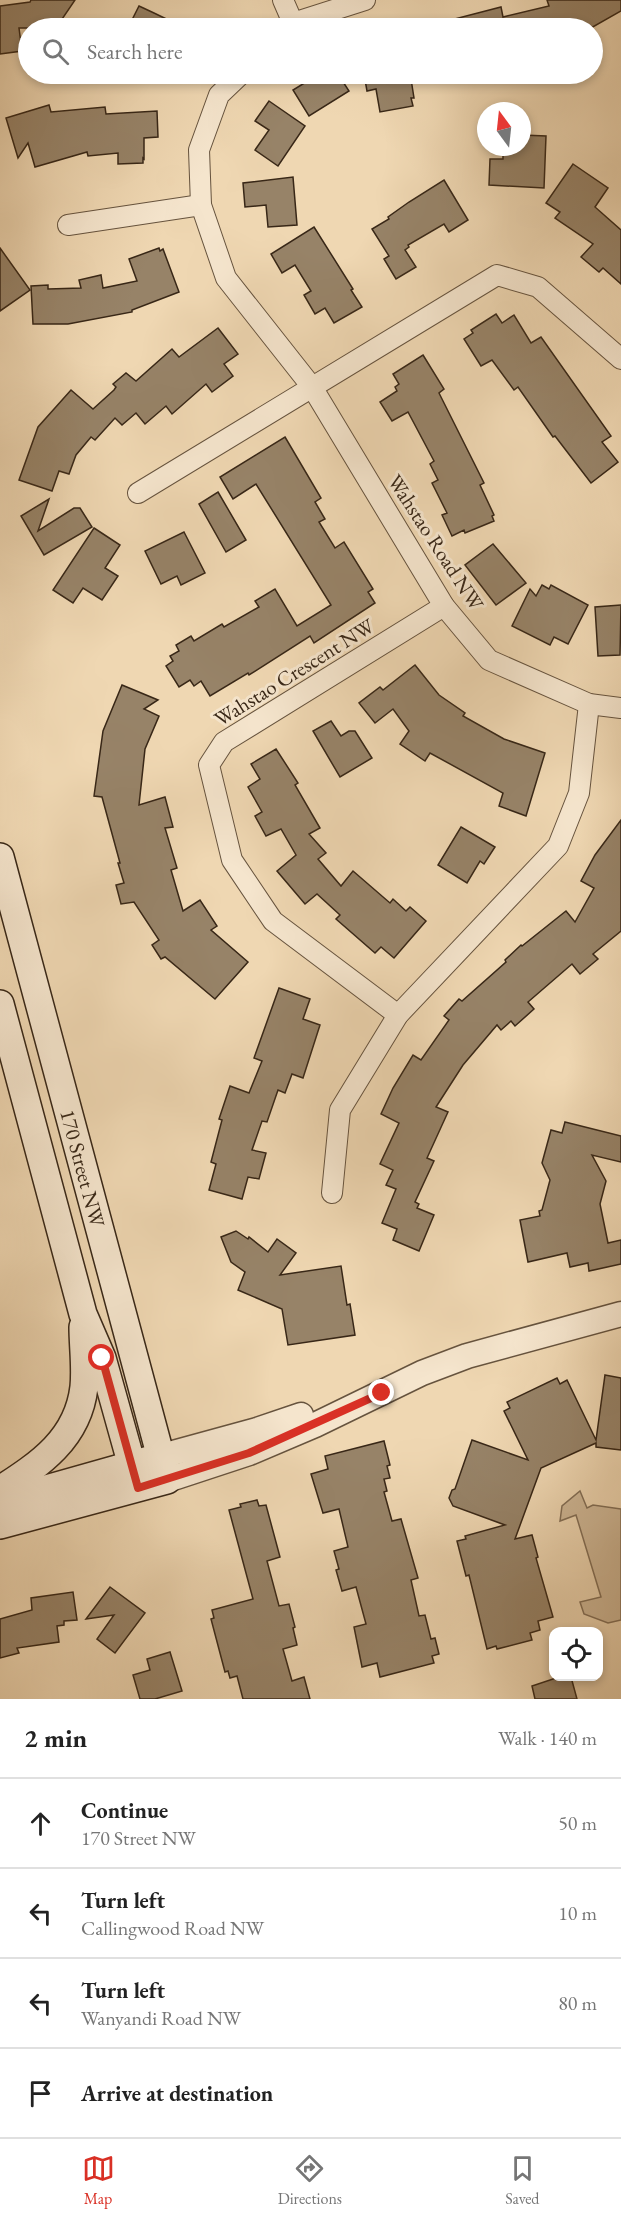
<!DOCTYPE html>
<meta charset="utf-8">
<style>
:root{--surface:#fff;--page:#f6f6f6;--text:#222;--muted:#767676;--line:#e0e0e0;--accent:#d93025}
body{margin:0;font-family:"EB Garamond",serif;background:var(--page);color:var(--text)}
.controls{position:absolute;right:18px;bottom:18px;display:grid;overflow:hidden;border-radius:12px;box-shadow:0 3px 9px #0003}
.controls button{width:54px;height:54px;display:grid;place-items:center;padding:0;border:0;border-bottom:2px solid var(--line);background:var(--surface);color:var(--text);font:30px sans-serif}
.compass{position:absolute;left:477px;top:102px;width:54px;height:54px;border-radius:50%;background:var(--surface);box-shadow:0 3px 9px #0003;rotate:345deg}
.stop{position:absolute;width:18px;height:18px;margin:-14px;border:4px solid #d93025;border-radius:50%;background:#fff}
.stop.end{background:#d93025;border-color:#fff;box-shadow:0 2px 6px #0008}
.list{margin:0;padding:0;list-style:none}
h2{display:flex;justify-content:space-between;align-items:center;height:78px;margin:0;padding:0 24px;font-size:26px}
h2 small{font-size:20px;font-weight:400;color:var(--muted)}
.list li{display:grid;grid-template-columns:39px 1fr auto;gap:18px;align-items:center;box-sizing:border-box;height:90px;padding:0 24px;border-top:2px solid var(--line)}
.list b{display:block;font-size:22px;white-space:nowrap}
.list p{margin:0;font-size:20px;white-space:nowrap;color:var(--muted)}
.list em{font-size:20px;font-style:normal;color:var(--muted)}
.icon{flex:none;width:33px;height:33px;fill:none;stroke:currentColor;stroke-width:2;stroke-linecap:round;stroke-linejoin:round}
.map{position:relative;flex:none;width:621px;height:1699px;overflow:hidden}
.search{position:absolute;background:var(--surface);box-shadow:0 3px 9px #0003;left:18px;right:18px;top:18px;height:66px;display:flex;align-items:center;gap:15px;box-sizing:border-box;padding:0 21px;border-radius:33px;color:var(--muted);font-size:22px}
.sheet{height:438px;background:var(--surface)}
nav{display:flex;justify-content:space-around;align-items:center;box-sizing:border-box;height:84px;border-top:2px solid var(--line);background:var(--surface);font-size:16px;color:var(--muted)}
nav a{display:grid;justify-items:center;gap:3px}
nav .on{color:var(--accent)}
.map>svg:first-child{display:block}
</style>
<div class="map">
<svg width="621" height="1699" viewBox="0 0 621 1699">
<rect width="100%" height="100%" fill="#efd7b2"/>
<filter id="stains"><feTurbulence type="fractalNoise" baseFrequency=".00333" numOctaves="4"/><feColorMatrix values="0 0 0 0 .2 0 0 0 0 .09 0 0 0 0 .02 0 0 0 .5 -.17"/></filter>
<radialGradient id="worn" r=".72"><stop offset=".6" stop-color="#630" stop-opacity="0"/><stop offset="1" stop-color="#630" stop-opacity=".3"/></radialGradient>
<path fill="#d0b998" stroke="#847058" stroke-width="1.5" d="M580,1491l7,17 6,-3 28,4v111l-13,3 -24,-9 -4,-12 21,-5 -25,-82 -16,6 2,-15z"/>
<g fill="#978368" stroke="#382717" stroke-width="1.5">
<path d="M31,0h44l-19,28h-37l3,23 -22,3v-48l30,-4z"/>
<path d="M547,0h74v11l-30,17h-152v-5l62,-16 2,10 46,-11z"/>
<path d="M139,6l15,7 31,15h-46l-9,-4z"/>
<path d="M319,74h19l11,17 -40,25 -16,-26z"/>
<path d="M364,74h33l1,7 13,-2 3,19h-3l2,8 -33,6 -4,-23 -9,2z"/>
<path d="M269,101l36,25 -27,40 -23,-16 14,-20 -14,-9z"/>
<path d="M49,105l2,7 54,-5 1,7 51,-3 1,26 -14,1v21l-1,-1v5l-25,1v-11l-30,3 -1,-4 -52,15 -7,-24 -10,15 -12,-40z"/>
<path d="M522,135l24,1 -2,52 -55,-3 1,-26h13v-12h19z"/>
<path d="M573,164l35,24 -13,19 26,23v54l-18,-16 -4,4 -18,-15 12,-13 -38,-26 5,-6 -14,-9z"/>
<path d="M293,177l4,48 -29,2 -2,-22 -21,2 -2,-24z"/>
<path d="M444,180l24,40 -19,12 -5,-8 -36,21 1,2 -4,3 11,17 -20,12 -12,-20 5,-3 -17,-27 17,-10 -1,-2 21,-15z"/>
<path d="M314,227l39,62 -2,1 11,17 -28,16 -9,-15 -10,6 -11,-19 7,-4 -16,-26 -13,8 -11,-19z"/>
<path d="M0,248l30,42 -30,21z"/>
<path d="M159,248l1,3 3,-2 16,43 -47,18v2l-64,12h-35l-2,-38 17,-1v4l33,-1 -2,-8 22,-5 2,13 34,-7 -8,-22z"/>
<path d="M496,314l6,9 12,-8 17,28 10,-6 70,99 -9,6 16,20 -27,21 -36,-47 -2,1 -35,-50 -4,3 -22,-30 -11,6 -17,-27 9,-6 -2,-3z"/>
<path d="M218,328l20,26 -14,10 9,12 -21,16 -6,-8 -34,30 -6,-8 -21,18 -9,-11 -14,12 -7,-7 -20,22 -4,-3 -15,18 -7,19 -10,-3 -7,20 -33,-11 19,-53 33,-37 22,19 21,-19 2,-3 -3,-3 13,-11 10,8 36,-32 7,8z"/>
<path d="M423,355l21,34 -5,4 45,90 -4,2 14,30 -2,1 2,5 -29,12 -1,-3 -12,6 -10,-21 5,-2 -15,-30 6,-3 -8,-16 4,-3 -26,-49 -16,9 -12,-19 17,-11 -2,-4 4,-3 -6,-10z"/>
<path d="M285,437l36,61 -6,4 10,17 -6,3 16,26 9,-6 29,47 -5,3 7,11 -61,40 -4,-7 -61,39 -1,-2 -38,23 -9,-15 -7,5 -4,-6 -11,7 -13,-21 7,-5 -3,-5 9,-5 -3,-6 15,-9 3,5 28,-17 2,3 35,-20 -4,-6 20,-12 22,37 34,-21 -75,-121 -23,15 -13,-22z"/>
<path d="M218,492l28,48 -20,12 -27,-48z"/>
<path d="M49,499l-11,32 36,-23h6l12,19 -48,28 -23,-39z"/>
<path d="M94,528l26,17 -15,23 13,8 -16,24 -19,-12 -10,15 -20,-13z"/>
<path d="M184,532l21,41 -24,12 -4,-9 -16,8 -16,-33z"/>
<path d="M493,544l33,39 -30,22 -31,-40z"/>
<path d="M542,585l7,4 2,-4 37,20 -20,39 -14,-7 -4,8 -38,-19 18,-37 6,7z"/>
<path d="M621,605l-1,50 -22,1 -3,-49z"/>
<path d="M415,665l24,30 26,18 -2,3 41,23 41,14 -19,63 -27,-10 4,-13 -73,-40 -5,8 -25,-17 9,-13 -16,-22 -18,14 -16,-20 21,-16 3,3z"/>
<path d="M122,685l36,15 -14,9 15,7 -14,33 -6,56 26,-8 8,30 -8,1 12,40 -6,2 12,41 17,-11 17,26 -6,4 37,32 -33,37 -50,-42 -4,2 -9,-14 7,-5 -25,-38 -13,2 -5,-19 8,-2 -6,-20h2l-18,-66 -8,-1 9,-65z"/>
<path d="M331,721l10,15 8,-5h6l17,27 -32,19 -27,-46z"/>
<path d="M276,749l22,34 -3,2 25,43 -11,6 17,19 -8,6 23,27 12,-15 37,32 3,-4 13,12 4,-4 16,14 -32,37 -13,-11 -6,6 -39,-34 4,-4 -23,-21 -12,10 -28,-33 19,-16 -15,-26 -15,7 -11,-20 7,-4 -14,-25 12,-8 -9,-15z"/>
<path d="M621,820v111l-28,23 5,5 -18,15 -8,-10 -44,38 6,7 -19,17 -4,-5 -10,9 -4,-5 -34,40 -27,42 12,5 -21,46 7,3 -19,41 4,2 -2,4 17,7 -15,36 -26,-11 4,-11 -15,-6 14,-34 -10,-4 7,-15 -13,-6 19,-41 -18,-9 12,-26 20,-33 8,5 28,-40 -5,-4 15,-17 3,2 44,-39 -1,-2 16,-15 1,1 44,-35 9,11 19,-34 -13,-7 14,-26z"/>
<path d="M461,827l34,20 -11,17 -4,-3 -13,22 -29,-18z"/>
<path d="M279,988l31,11 -7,20 17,6 -17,53 -11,-4 -7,19 -7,-3 -11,32 -5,-1 -10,29 14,3 -7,26 -11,-2 -6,22 -33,-9 7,-26 -5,-2 11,-42 -3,-1 11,-33 19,7 13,-32 -8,-3z"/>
<path d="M565,1122l56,14v26l-29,-7 14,26 -6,23 8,39 13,-3v24l-32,7 -1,-8 -18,4 -3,-14 -39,9 -8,-42 20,-4 -1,-5 3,-1 8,-30 -8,-17 9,-33 11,3z"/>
<path d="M236,1231l12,8 1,-2 19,15 9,-13 19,14 -16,22 61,-9 6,39 3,-1 5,31 -67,10 -6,-36 -44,-19 7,-18 -14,-10 -10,-25z"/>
<path d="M605,1375l16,3v72l-25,-3v-4l-55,25 -26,71 17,-4 6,22 -2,1 17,59 -15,4 2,9 -10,3 2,7 -35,9 -1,-3 -9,3 -18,-74 -3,1 -9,-35 9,-2 -1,-3 40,-11 -52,-19 -4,-8 3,-8 3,-1 17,-49 56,20 -24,-49 6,-3 -3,-6 50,-24 3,6 7,-4 29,60z"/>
<path d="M384,1441l6,24 -3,1 3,12 -6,1 3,12 -3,1 8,29 9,-2 17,59 -7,2 8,36 6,-1 6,24 4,-1 4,16 -7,2 2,7 -54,14 -3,-14 -15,4 -8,-40 12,-3 -10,-37 -14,4 -6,-21 3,-1 -5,-18 14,-4 -9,-38 -16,4 -12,-39 17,-5 -3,-13z"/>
<path d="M257,1500l2,6 7,-1 14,52 -13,4 12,45 10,-2 6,23 -2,1 4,17 -14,4 9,32 12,-4 6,22h-67l-6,-23 -7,2 -2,-7 -3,1 -14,-53 3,-1 -2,-8 41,-11 -24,-89 12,-3 -1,-3z"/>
<path d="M110,1587l35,26 -30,40 -18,-14 17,-24 -28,4z"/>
<path d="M73,1592l4,28 -13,1v4l-7,1 2,16 -42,6 2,5 -19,5v-39l32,-9 -1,-12z"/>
<path d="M170,1652l12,39 -27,8h-15l-7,-24 17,-5 -3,-11z"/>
<path d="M559,1677h12l6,22h-42l-3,-13z"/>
</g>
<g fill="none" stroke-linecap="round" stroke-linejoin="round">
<defs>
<g id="minor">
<path d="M283,0l10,23"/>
<path d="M287,28l6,-5 72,-23"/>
<path d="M241,74l-22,21 -20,55 2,55 25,73 86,109 132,219 45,54 100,44 32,4"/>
<path d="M68,225l133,-20"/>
<path d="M138,493l359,-218 41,12 83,72"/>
<path d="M398,1015l-125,-94 -41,-61 -23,-95 15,-23 220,-136"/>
<path d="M332,1193l8,-83 58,-95 160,-169 21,-53 10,-89"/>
</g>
<g id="tertiary">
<path d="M162,1456l95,-26 44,-15"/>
<path d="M167,1480l82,-27 66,-28 107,-52 45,-17 154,-42"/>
</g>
<g id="secondary">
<path id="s1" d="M0,857l167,623 -167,45"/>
<path d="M0,1004l83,310 19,44 36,129"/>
<path d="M0,1490c40,-26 78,-51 84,-103 2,-20 -1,-41 -1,-60"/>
<path d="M0,1502l149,-42"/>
</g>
</defs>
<use href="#minor" stroke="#66533e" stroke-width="22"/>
<use href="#tertiary" stroke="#66533e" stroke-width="27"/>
<use href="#secondary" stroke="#382717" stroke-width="30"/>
<use href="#minor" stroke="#f5e5cd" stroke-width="20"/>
<use href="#tertiary" stroke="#f5e5cd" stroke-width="24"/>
<use href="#secondary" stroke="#f5e5cd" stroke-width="27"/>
</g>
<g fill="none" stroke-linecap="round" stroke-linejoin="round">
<path stroke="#d93025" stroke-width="8" d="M102,1358l36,130 111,-35 133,-60"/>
</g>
<g text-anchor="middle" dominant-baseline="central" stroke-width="6" stroke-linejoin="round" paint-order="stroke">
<g font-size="21" fill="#382717" stroke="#f5e5cd">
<text transform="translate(436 542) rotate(57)">Wahstao Road NW</text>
<text transform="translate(294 672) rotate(-32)">Wahstao Crescent NW</text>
<text stroke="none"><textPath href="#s1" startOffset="322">170 Street NW</textPath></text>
</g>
</g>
<rect width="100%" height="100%" filter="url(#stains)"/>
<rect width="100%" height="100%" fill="url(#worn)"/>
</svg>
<div class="controls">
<button><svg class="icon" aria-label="locate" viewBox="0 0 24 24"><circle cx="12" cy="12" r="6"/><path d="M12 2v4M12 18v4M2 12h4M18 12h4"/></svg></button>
</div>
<svg class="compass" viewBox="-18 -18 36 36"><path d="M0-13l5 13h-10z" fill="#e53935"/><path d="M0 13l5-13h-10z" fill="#767676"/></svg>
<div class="stop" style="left:102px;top:1358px"></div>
<div class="stop end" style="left:382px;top:1393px"></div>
<div class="search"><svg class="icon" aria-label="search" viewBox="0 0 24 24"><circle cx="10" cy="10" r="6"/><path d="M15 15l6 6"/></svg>Search here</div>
</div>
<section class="sheet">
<h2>2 min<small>Walk · 140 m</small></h2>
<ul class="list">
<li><svg class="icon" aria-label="ahead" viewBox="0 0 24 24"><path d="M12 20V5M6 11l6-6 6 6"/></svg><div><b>Continue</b><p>170 Street NW</p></div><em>50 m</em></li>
<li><svg class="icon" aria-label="left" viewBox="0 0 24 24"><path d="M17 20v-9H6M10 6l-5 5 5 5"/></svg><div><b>Turn left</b><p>Callingwood Road NW</p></div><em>10 m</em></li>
<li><svg class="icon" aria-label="left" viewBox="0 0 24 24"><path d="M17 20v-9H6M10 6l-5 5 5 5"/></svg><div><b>Turn left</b><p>Wanyandi Road NW</p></div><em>80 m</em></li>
<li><svg class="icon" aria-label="arrive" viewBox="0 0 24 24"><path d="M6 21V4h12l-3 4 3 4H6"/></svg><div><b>Arrive at destination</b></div></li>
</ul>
</section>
<nav>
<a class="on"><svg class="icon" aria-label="map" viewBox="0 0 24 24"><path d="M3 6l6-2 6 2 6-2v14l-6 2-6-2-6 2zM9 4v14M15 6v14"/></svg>Map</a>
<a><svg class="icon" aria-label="directions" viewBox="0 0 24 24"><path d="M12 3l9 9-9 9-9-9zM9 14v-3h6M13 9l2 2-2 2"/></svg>Directions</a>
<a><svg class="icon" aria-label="saved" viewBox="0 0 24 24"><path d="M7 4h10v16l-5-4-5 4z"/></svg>Saved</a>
</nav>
